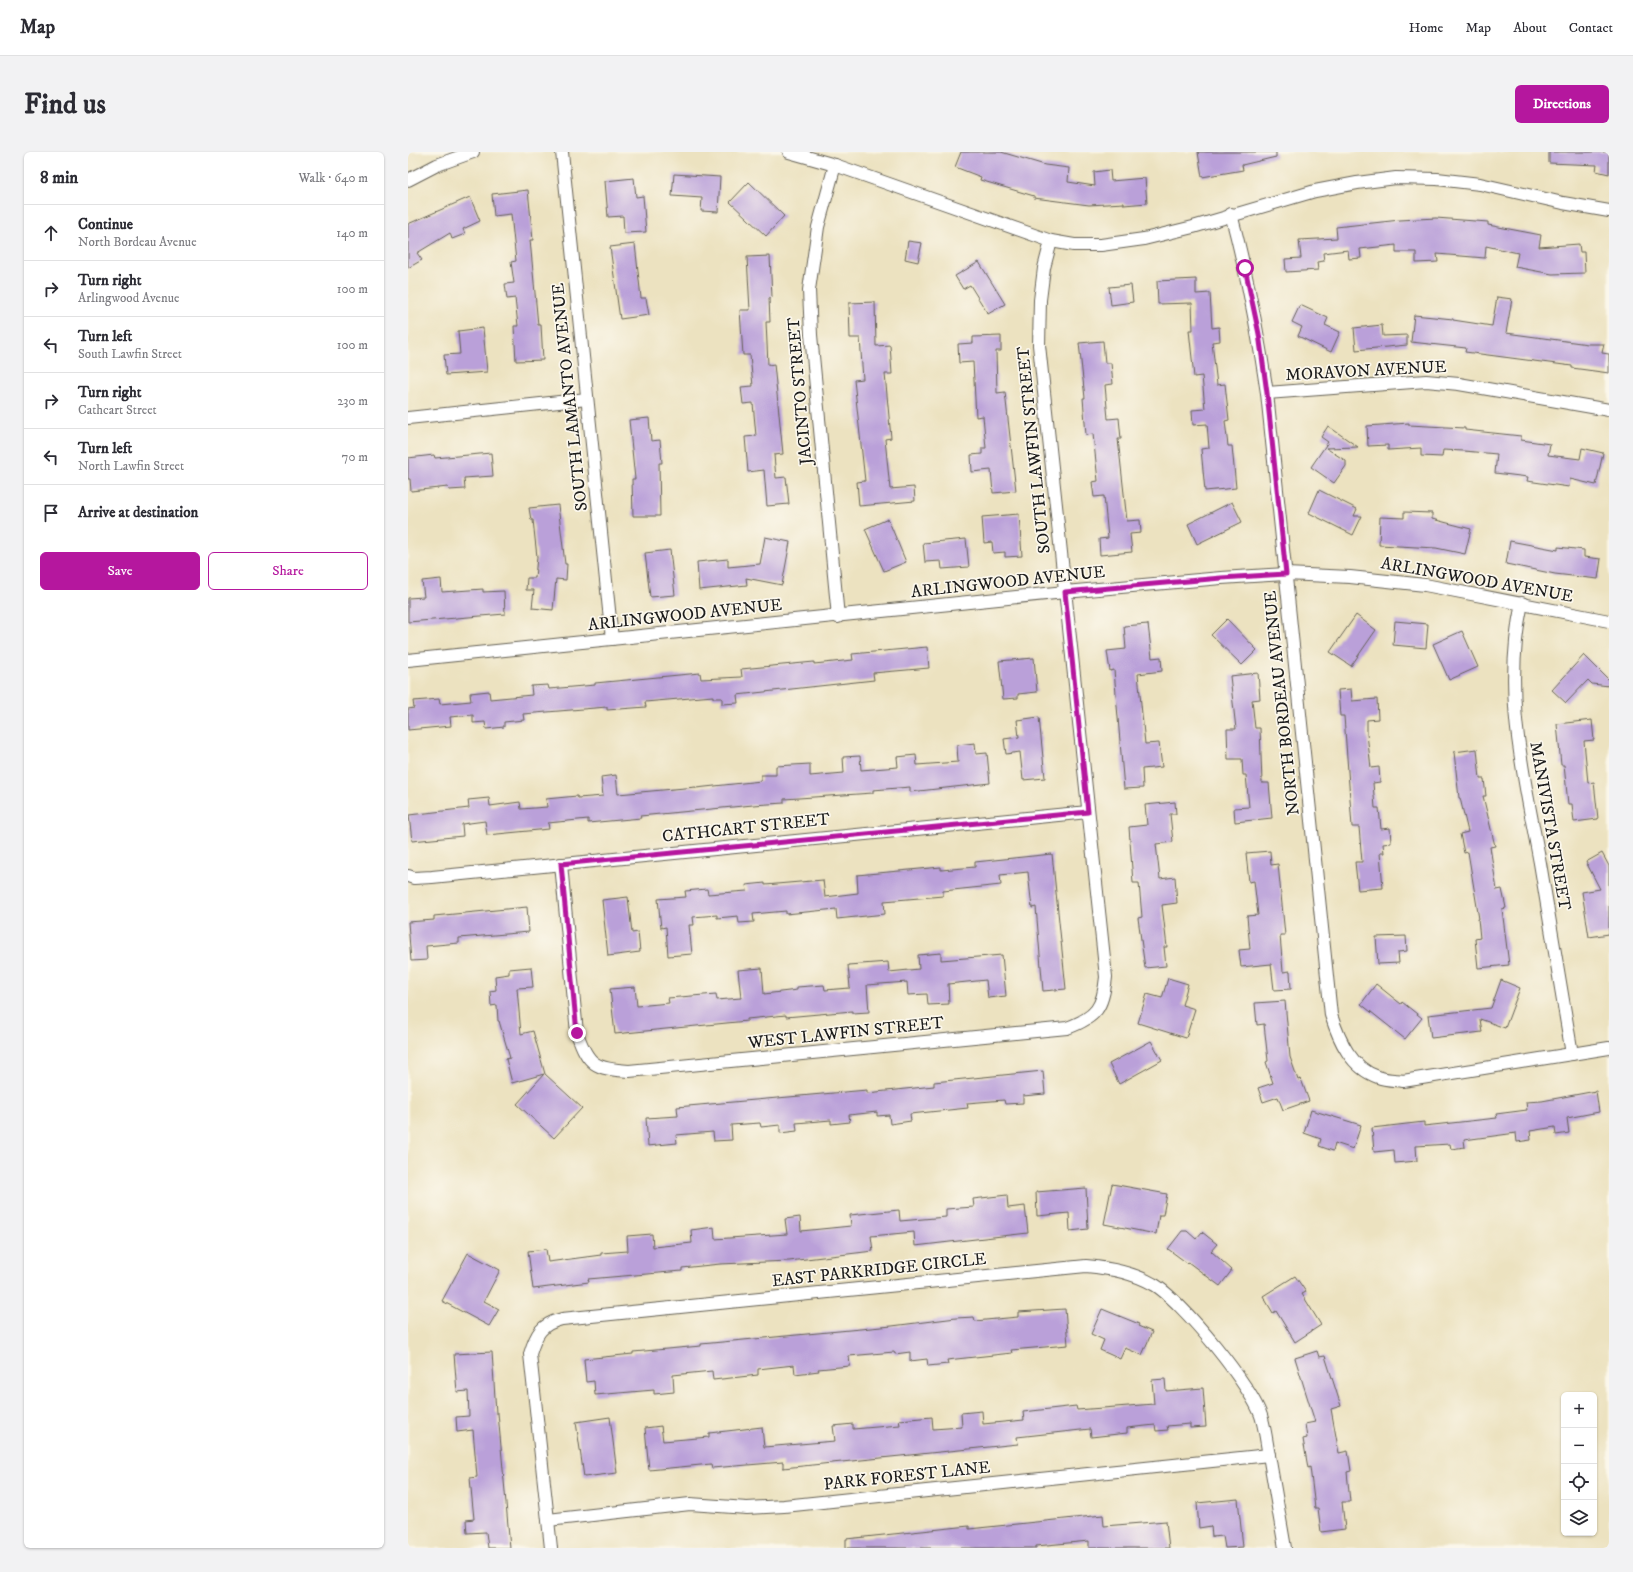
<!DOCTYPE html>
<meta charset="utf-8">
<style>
:root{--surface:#fff;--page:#f2f2f3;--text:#2b2b33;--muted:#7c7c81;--line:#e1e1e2;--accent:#b5179e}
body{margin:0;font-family:"IM FELL DW Pica",serif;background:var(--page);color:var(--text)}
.controls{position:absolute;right:12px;bottom:12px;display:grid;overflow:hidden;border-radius:6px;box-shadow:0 1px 3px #0004}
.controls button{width:36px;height:36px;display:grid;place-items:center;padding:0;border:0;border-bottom:1px solid var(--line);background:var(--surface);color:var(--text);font:20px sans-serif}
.stop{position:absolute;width:12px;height:12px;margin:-9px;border:3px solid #b5179e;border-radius:50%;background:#fff}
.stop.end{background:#b5179e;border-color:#fff;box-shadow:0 1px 4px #0008}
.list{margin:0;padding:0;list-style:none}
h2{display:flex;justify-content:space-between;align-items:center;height:52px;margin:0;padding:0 16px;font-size:17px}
h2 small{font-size:13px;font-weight:400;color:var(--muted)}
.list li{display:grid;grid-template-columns:26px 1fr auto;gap:12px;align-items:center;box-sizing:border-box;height:56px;padding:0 16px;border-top:1px solid var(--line)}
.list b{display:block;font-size:15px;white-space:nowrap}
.list p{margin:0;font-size:13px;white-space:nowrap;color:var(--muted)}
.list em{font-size:13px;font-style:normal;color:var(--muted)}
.actions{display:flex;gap:8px;padding:12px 16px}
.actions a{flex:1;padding:9px 0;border:1px solid var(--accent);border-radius:6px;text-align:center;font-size:14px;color:var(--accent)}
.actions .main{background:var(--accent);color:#fff}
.icon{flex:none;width:22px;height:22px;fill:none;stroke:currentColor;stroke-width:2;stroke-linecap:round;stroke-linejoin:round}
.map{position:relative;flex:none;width:1201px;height:1396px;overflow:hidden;border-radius:6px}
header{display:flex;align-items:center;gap:24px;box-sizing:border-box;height:56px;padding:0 20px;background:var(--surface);border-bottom:1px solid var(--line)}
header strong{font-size:19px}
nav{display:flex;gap:22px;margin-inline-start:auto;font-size:14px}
.intro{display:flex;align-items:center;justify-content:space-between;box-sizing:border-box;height:96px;padding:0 24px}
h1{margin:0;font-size:28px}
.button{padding:10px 18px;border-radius:6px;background:var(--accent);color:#fff;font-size:14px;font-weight:700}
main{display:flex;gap:24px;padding:0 24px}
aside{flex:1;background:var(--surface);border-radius:6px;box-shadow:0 1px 3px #0004}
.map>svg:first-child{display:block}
</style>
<header>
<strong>Map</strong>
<nav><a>Home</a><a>Map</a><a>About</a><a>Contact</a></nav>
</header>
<div class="intro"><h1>Find us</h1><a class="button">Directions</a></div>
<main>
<aside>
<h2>8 min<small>Walk · 640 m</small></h2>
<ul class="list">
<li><svg class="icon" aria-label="ahead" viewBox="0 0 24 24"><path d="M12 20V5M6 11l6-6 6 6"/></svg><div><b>Continue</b><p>North Bordeau Avenue</p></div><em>140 m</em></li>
<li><svg class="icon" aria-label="right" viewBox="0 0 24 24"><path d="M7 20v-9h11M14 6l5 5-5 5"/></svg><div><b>Turn right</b><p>Arlingwood Avenue</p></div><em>100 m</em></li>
<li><svg class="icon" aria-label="left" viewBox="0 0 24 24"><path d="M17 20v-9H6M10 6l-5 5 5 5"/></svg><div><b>Turn left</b><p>South Lawfin Street</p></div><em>100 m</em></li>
<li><svg class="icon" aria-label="right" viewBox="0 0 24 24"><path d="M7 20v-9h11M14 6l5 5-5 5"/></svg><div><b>Turn right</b><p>Cathcart Street</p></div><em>230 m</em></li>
<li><svg class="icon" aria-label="left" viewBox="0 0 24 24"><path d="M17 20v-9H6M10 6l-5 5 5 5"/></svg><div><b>Turn left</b><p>North Lawfin Street</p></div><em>70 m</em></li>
<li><svg class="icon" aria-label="arrive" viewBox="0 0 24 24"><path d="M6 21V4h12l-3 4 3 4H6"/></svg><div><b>Arrive at destination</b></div></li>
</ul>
<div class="actions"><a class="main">Save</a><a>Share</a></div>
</aside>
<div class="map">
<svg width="1201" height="1396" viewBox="0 0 1201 1396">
<rect width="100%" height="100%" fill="#fbf7ec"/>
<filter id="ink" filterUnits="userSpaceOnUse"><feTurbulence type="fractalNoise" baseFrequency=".025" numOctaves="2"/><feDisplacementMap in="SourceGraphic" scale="8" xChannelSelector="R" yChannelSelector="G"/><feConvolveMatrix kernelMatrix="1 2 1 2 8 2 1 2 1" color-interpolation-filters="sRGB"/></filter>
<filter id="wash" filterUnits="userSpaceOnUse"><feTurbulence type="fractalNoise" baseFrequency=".012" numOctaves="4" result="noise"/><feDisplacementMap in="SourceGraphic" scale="16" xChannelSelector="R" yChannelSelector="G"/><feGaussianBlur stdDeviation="0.9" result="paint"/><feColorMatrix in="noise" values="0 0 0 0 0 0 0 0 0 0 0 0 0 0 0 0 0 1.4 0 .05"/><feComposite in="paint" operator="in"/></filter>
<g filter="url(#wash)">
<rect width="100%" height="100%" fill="#ece2c0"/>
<g id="blocks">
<g fill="#baa0d9">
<path d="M553,0h40l44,13 24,3 -1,14 27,4 -1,-14 16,-2 1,11 34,-3 2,25 -23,2v-2l-35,2 -55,-7v-2l-54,-16 1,-3 -26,-10z"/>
<path d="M790,0h78v5l-34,8 1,5 -41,7z"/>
<path d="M1141,0h60v22l-13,-3 1,-6 -48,-2z"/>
<path d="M266,22l46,3 -2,35 -17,-1 1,-13 -30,-2z"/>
<path d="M226,26l2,19 7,-1 3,36 -22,1 -1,-17 -15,1 -3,-36z"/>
<path d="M341,30l35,34 -18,20 -36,-34z"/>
<path d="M120,38l5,50h-3l8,85h3l2,35 -27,1 -2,-35h4l-3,-28 -8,1 -2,-15 9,-1 -3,-21 5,-1 -5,-47 -17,2 -2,-22z"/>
<path d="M62,45l10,24 -17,8 2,5 -13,5 -2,-6 -33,20 5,7 -14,8v-44z"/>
<path d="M1028,66l52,4v3l53,10 -2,12 40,-3 1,8h4l1,21 -33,1 -37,-7 3,-14 -32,-7 -1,12 -48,-4 1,8 -22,1v-11h-20v-7l-36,4 1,9 -12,1 -1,-9 -25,3 1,8 -7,1 1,8 -32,2 -1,-13 16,-1 -2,-18 38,-2 -1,-11 64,-7z"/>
<path d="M500,89l14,2 -4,19 -13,-3z"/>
<path d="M227,92l6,54h5l3,17 -29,4 -10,-72z"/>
<path d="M362,104l2,41 -3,1 1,24h-4l2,43 6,-1 9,90 -9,1 2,23 10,-1 3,27 -22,2 -3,-36 -16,2 -3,-35 11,-1 -3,-33 -10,1 -2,-17 12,-1 -3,-31h-7l-3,-45h10l-3,-53z"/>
<path d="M571,110l26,42 -17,10 -18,-29 -7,4 -8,-13z"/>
<path d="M788,127v15l14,-1 2,35 7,-1 1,14 -8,1 5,43 8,-1 4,36 -4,1 3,25h4l4,42 -31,3 -4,-42 8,-1 -2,-24 -14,1 -1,-15 13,-1 -3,-33 -8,1 -5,-47h4l-1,-27 -34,1 -1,-23z"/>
<path d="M723,133l2,17 -22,3 -2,-18z"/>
<path d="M1089,145l15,2 -6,34 82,11h16l-2,9 7,1v19l-37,-5v-2l-107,-14 1,-4 -55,-6 3,-27 39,4v1l39,6z"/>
<path d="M467,150l1,44 14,-1 2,29h-7l6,64 -6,1 5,50 24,-2 1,14 -56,5 -2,-24 8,-1 -11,-101 9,-1 -3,-41h-10l-1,-35z"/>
<path d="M892,153l28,13 -3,7 15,7 -9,20 -33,-16 4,-9 -10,-5z"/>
<path d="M974,173l1,11 24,-1v10l-51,5 -2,-22z"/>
<path d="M75,176l4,44 -41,3 -2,-20 16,-1 -2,-23z"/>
<path d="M593,184v15h-5l1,42 8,-1 11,99 -23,2 -2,-23 -19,2 -1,-17 11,-1v-6h4l-3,-32 -7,1 -3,-55 -14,1 -1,-19 15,-1v-6z"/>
<path d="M695,189l2,22h6l2,21 -8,1 3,34 11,-1 2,21h-3l9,82 13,-1 1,13 -11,1 2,18 -32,3 -1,-16 9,-1 -4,-42 -10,1 -2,-15 6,-1 -5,-47 -7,1 -3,-37h2l-6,-55z"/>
<path d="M241,266l2,23 9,-1 2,23h-3l1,53h-27l-1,-37h3l-6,-59z"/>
<path d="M1001,271v2l56,3v2l56,6v4l29,4 -2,11 32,4 2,-11 21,5 -7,32 -26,-6 -1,8 -42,-6 1,-4 -33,-4 2,-19 -33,-3 -21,-1 -1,7 -21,-1v-8l-33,2v-5l-20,1 -1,-20z"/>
<path d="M920,274l30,21 -32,1 20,13v5l-12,17 -23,-16 17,-25 -7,-5z"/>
<path d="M83,301l2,23 -29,2 1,11 -16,1 -1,-3 -37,4 -1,-12h-2v-21l26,-3 1,3z"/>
<path d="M911,338l38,19 -3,7h8l-9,19 -44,-22z"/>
<path d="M824,350l10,20 -45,22 -9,-20z"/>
<path d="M150,353l7,59h2l-1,16 -10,-1 -3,31 -21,-2 2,-18h-8l1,-12h8l2,-21 -4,-37h-2l-2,-12z"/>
<path d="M996,360l28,1v6l39,10 -6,25 -29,-6 -57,-3 1,-28 24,1z"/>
<path d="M611,362l3,42 -17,1v-5l-12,1 -1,-11 -8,1 -2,-26z"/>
<path d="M480,367l18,43 -22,9 -19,-42z"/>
<path d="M357,385l25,5 -8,43 -36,-7 1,7 -48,5 -2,-28 31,-3v8l32,-3z"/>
<path d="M558,387l3,28 -27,2 -1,-8 -16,1 -2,-19z"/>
<path d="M1102,389l48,9v-3l26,3v7l17,2 -3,20 -43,-5 -49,-10z"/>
<path d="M262,398l5,45 -25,2 -5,-44z"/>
<path d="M33,427l1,13 41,-3v3l21,-1 1,23 -97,8v-24l16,-1 -2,-16z"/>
<path d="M948,463l20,15 -25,36 -21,-14z"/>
<path d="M819,467l30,31 -15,15 -31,-30z"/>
<path d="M987,469l33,3 -2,24 -33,-3z"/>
<path d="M740,472l4,34 9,-1 1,14 -24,3 7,70 14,-1 3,24 -20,2 1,19 -19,1 -10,-119 -4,1 -3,-20 19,-2 -2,-23z"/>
<path d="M1054,479l16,36 -29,13 -16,-36z"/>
<path d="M519,495l2,21 -56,5 1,7 -137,15 1,8 -16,1v-6h-9v-2l-68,6 1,5 -39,3v-3l-84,7 1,6 -20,2v5l-18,2 -1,-7 -12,1v-8l-23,2 1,9 -43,4v-21l6,-1 -1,-7 26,-2 1,5 31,-3 -1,-8 19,-2 1,8 42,-4 -1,-9 17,-1 1,4 46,-4v-2l105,-10 1,6 41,-2 -1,-8 73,-7v2l39,-4 -1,-6z"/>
<path d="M1176,503l25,25v6l-17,-2 -4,-4 -22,23 -14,-13z"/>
<path d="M626,506l3,34 -19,2v4l-15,1 -4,-38z"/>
<path d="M850,521l2,26 -8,1 3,28h5l2,55h7l3,35 -37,4 -1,-14 15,-1 -3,-32h-3l-1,-16h-14l-1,-30h9l-6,-53z"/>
<path d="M943,537l1,12 25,-2 1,20 -11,1v14l4,34 8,-1 1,15 -7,1 2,25h4l2,21 9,-1 1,15 -8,1 1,9h-4l3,35 -25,2 -3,-28h7l-3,-35h-7l-8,-111h-4l-2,-26z"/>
<path d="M631,565l6,61 -22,2 -3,-28 -14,2 -2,-15 15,-2 -2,-17z"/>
<path d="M1184,568l2,20 -10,1 4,42 6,-1 4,37 -24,3 -2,-18h-4l-4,-39h-3l-4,-41z"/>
<path d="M567,591l1,11 11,-1 3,30 -80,9v-5l-37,3v3l-89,6v4l-31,2 -113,11 1,2 -53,5v-4l-40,4 1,6 -62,6 -2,-14 -23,3 1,12 -51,5 -3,-26 60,-7 -1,-8 21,-2 1,8 30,-4 1,7 26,-2 -1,-8 31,-3 1,2 25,-2 -2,-19 15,-2 2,19 78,-7v1l65,-7v-6h15v-9l34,-2v12l34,-3 -1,-16 17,-1 1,14 37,-3 -1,-10 19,-2 1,10 41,-3 -1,-17z"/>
<path d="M1069,597l3,30h4l2,17h-3l12,50 -5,1 7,43 5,-1 4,19 -4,1 7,56 -31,3 -3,-29 5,-1 -2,-19h1l-11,-67 -4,1 -4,-19 8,-2 -8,-34h-1l-5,-46z"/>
<path d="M767,650l1,12h-6l3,28 -17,2 4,35 15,-2 2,26 -15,2 5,42h-3l2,19 -21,2 -7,-50 4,-1 -3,-34h-6l-4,-56 18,-2 -2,-20z"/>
<path d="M862,699l1,14 7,-1 7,71h-5l3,37 7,-1 1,18 -17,1 -3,-26 -30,3 -2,-17 11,-1 -3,-33 11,-1 -4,-34 -5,1 -3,-29z"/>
<path d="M1194,701l7,13v68l-20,3 -7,-45 18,-3 -14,-27z"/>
<path d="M644,702l14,135 -23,2 -7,-84 -4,1 -4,-36 -28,3 1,10 -58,6v5l-59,5 1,13 -48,5 -1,-10 -50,5v-3l-33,3 1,8 -15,1 -1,-7 -21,2v-3l-24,2 1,8h-5l3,29 -24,2 -2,-29 -5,1 -3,-29 28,-2 -1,-6 22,-2 1,5 39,-3 -1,-6 19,-2v2l58,-5 2,17 33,-4 -1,-18 84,-8v3l34,-3v-5z"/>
<path d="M220,745l4,36 6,-1 2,20 -32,4 -6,-56z"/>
<path d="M119,755l2,25 -70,6v5l-33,3 1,14 -16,1 -3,-39 26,-2v-4z"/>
<path d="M998,784l1,15 -9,1 1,11 -21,1 -2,-27z"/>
<path d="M533,801v7l61,-5 4,41 -18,2 -2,-18 -38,4 1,20 -21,1 -1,-11 -19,1 -1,-13 -40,3 2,27 -17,1v-2l-66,6v-2l-39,4v2l-132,13 -5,-45 25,-2 2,19 32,-3 -1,-5 48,-4 1,6 24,-2 -3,-28 24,-2 2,26 33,-4v-3l27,-2 1,5 25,-2 -2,-23 40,-3 1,10 30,-3 -1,-14z"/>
<path d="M123,815l2,20 -16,1 4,46 12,-3 12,43 37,34 -28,30 -37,-34 27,-30 -32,9 -6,-24 4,-1 -11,-37h-1l-1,-16 -6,1 -1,-15 6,-1 -1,-14 14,-2v-5z"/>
<path d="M760,826l20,6 -6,21 13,4 -9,29 -48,-15 9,-29 15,4z"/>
<path d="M1093,828l19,8 -15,40 -25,-9 2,13 -51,6 -3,-23 63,-7z"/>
<path d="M968,832l25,20 1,-2 20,16 -17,21 -44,-35z"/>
<path d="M877,849l5,56 8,23 3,-1 8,22 -26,9 -5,-13 -15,5 -5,-14 15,-5 -7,-21 2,-1 -4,-37 -7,1 -2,-22z"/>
<path d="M743,889l11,19 -43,24 -10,-20z"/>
<path d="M635,919l2,23 -22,2v7l-18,1 -1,-4 -37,3 1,5 -58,6 1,7 -21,3 -1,-9 -12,1v-4l-28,3 1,7 -19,2v-4l-35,3 1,8 -17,2v-8l-19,2 -1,-4 -29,2 1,15 -18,1 -1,-9 -37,3 1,8 -29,3 -2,-28 32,-2 -1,-9 190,-17v3l67,-7v-4z"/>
<path d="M1188,939l3,21 -32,6 2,15 -13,2 -1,-8 -25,4 1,9 -14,2 -1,-9 -52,7 1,7 -14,2 -1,-5 -34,2 1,15 -22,2 -1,-13 -20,2 -2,-24 52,-6v4l73,-8 -1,-4 31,-4 -1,-8 16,-1z"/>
<path d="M903,958l50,15 -8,24 -18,-6 -2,8 -14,-5 2,-7 -17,-6z"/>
<path d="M704,1032l55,10 -4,21h-4l-3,19 -52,-10z"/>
<path d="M678,1036l2,41 -18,2 -1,-18 -32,3 -1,-24z"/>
<path d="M599,1043l1,13 17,-2 3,27 -113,13 -1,-14 -43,4 2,15 -84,10 -69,3 -38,4v3l-94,8 1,3 -56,7 -5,-38 18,-2 2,13 53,-7v-2l27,-2 -1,-15 25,-2 1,13 39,-4 -1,-13 23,-3 1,12 72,-5 -2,-15 15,-2 1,14 50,-5 -1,-11 49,-5 1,11 46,-4v-8l28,-2 -1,-8z"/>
<path d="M774,1079h5l9,8 6,-7 15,12 -6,7 21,19 -12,16 -32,-24 -1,1 -19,-14z"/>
<path d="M60,1101l32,17 -16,31 15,8 -10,17 -47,-25z"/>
<path d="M887,1124l11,16 -4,2 19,31 -26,17 -19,-31 -3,2 -10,-17z"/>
<path d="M657,1157l3,36 -57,5 1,3 -65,7 1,4 -20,2 -1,-7 -17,2v-9l-15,2 -1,-2 -45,4 1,10 -32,3 1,2 -24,3 -1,-9 -36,4v6l-45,5 -1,-9 -39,4 1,17 -20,2v-4l-59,5 -1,-14 -8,1 -2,-23 49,-5v-2l68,-6v-2l191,-18 64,-8 18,-1 1,4 43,-4v-5z"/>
<path d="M694,1157l37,15 -1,2 14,6 -10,23 -17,-7 -5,11 -20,-9 4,-10 -13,-6z"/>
<path d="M909,1199l2,6 6,-1 16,50 -10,3 8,44 9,-2 3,20 -4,1 3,30h-8l3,27 -24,3 -3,-24h-3l-5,-41 -2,1 -5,-29 4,-1 -2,-14 10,-2 -20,-64z"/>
<path d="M84,1200l4,61h2l12,135h-22l-2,-16 -19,1 -1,-13 8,-1 -4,-41 7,-1 -4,-47 -16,2 -1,-15 13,-1 -1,-25 -11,1 -3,-38z"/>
<path d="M757,1227l1,12 37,-3 3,39 -16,1v-4l-23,2 1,4 -12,1 -1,-6 -28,3v5l-36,4 -1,-8 -73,8 1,7 -235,24v-6l-71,6 -1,-4 -62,6 -4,-42 16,-2 2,15 46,-4v-4l53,-6 2,20 71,-6 -2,-15 20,-2v5l47,-4 -1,-5 33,-3 1,12 29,-2 -1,-14 21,-2 1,13 41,-4 -1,-8 53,-6 1,4 77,-6 -2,-24z"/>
<path d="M202,1265l7,56 -33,4 -8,-55z"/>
<path d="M830,1347l5,48 -18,1 -2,-12 -11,1 -1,-11 -12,2 -2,-25z"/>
<path d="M695,1363l1,11 62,-5 3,27h-80v-7l-53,5v2h-190v-9l123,-13v3z"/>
</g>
</g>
</g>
<g filter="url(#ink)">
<use href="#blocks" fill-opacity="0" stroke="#656155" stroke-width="1"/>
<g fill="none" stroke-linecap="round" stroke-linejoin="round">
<defs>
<g id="minor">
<path d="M154,0l50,487"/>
<path d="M381,0l46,13 216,76 23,4h27l43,-6 49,-12 122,-36 42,-8 39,-5 41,1 43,5 83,19 46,8"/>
<path d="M427,13l-17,62 -9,63 2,45 27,282"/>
<path d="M0,28l29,-15 36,-13"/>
<path d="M823,62c16,60 27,118 36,179l64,622c8,25 20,53 47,62 7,3 17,3 25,4l206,-33"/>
<path d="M859,241l159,-12 33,3 150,26"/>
<path d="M0,266l179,-19"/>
<path d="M1114,451c-20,91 2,172 18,260 11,64 21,128 32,191"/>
<path d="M0,508l657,-68 156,-14 65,-4 64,3 75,8 184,36"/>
<path d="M153,712l16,169c11,32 18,36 52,38l438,-43c30,-11 36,-21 39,-51l-67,-632 1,-45 4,-32 7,-27"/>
<path d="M0,724l6,2 18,-1 656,-65"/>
<path d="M140,1368l142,-16 57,4 37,-2 485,-51"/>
<path d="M143,1396l-21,-194c6,-20 11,-30 32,-35l524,-53c23,2 46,6 67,18 27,14 102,106 109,135 4,14 5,28 8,42 5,29 10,58 15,87"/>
</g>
</defs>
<use href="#minor" stroke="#656155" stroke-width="14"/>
<use href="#minor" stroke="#fff" stroke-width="12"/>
</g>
</g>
<g fill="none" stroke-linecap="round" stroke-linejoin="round" filter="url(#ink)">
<path stroke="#b5179e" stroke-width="5" d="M169,881l-16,-169 527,-52 -23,-220 156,-14 65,-4 -19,-181 -8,-59 -14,-66"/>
</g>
<g text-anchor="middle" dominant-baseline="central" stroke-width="3.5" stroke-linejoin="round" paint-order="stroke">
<g font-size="17" fill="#1c1c1c" stroke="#fbf7ec">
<text transform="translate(958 219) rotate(-3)">MORAVON AVENUE</text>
<text transform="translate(392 239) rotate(-95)">JACINTO STREET</text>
<text transform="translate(162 245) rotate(-96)">SOUTH LAMANTO AVENUE</text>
<text transform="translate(626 298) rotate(-96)">SOUTH LAWFIN STREET</text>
<text transform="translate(1069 428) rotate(10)">ARLINGWOOD AVENUE</text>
<text transform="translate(600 430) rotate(-6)">ARLINGWOOD AVENUE</text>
<text transform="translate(277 463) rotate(-6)">ARLINGWOOD AVENUE</text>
<text transform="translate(874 551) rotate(-96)">NORTH BORDEAU AVENUE</text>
<text transform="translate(1142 674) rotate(80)">MANIVISTA STREET</text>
<text transform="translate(338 676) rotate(-6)">CATHCART STREET</text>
<text transform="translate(438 881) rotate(-6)">WEST LAWFIN STREET</text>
<text transform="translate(471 1118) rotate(-6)">EAST PARKRIDGE CIRCLE</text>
<text transform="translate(499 1324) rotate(-6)">PARK FOREST LANE</text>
</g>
</g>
</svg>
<div class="controls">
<button>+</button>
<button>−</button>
<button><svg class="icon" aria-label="locate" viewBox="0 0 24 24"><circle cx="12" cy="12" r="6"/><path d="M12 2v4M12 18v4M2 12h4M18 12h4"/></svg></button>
<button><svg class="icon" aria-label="layers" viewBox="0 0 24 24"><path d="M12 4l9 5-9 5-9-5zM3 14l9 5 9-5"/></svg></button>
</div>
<div class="stop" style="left:837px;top:116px"></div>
<div class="stop end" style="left:169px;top:881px"></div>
</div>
</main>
